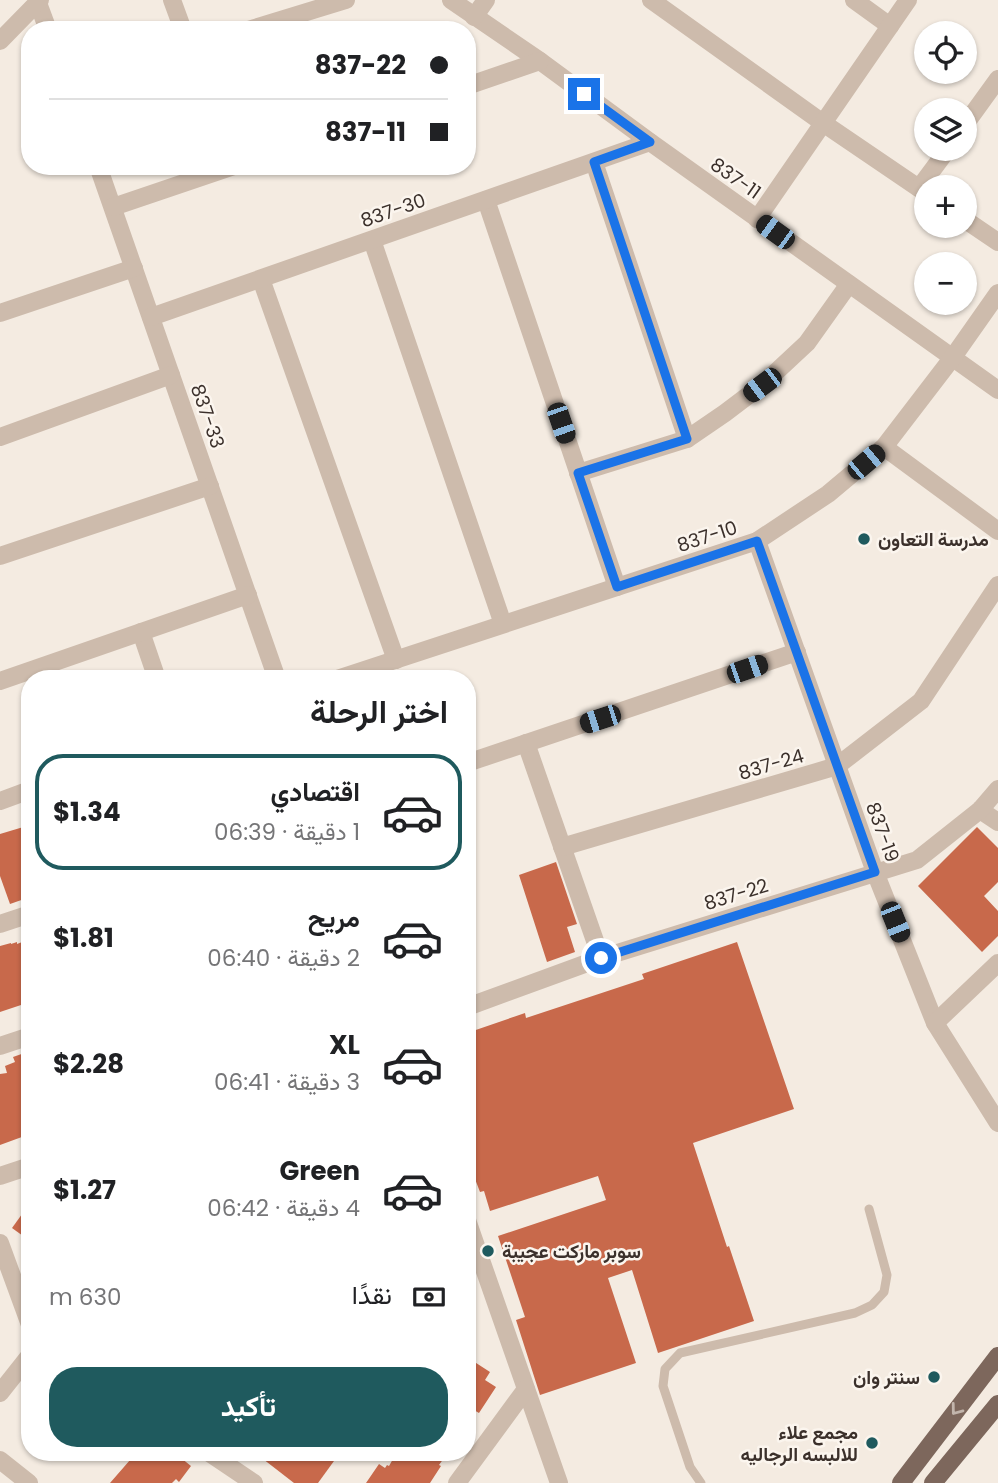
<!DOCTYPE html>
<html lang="ar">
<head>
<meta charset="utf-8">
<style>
  body { margin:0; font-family:Poppins,Vazirmatn,sans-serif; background:#f6f6f6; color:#202124; direction:rtl; height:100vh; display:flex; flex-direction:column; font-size:26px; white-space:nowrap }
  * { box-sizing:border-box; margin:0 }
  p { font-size:23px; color:#757577 }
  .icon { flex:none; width:38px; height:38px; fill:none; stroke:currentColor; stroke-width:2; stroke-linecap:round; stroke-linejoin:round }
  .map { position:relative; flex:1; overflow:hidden; direction:ltr }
  .sheet { position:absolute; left:21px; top:670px; width:455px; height:791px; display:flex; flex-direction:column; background:#fff; border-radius:28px; box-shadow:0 2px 5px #0004; direction:rtl }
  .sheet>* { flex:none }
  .top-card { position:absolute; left:21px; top:21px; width:455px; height:154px; border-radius:28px; box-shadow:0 2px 5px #0004; direction:rtl; display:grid; align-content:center; height:154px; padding:0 28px; background:#fff }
  .buttons { position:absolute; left:914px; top:21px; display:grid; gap:14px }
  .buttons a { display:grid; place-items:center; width:63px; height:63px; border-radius:50%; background:#fff; box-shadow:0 2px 5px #0004; font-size:35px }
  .end { position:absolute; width:32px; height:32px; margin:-16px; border:9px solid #1a73e8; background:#fff; box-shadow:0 0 0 4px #fff }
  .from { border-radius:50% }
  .car { position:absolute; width:21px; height:42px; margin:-21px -10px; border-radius:9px; box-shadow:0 0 5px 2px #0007; background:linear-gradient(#222 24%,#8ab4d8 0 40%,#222 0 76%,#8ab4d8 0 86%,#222 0) }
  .top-card b { display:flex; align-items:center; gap:24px; height:66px; font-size:26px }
  .top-card b+b { border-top:2px solid #e0e0e0 }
  .top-card i { width:18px; height:18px; background:#202124 }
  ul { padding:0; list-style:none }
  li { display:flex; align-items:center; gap:21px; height:116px; margin:0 14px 10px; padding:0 14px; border:4px solid transparent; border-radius:28px }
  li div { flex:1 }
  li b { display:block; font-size:26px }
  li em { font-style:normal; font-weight:700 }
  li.on { border-color:#1f5a5e }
  li>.icon { width:63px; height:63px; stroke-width:1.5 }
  h2 { padding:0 28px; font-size:32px; line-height:84px }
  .pay { display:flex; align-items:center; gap:18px; height:77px; padding:0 28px; font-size:26px }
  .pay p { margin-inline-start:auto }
  .primary-button { display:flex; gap:14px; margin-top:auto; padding:14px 28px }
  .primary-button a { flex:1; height:80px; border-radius:28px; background:#1f5a5e; color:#fff; font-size:28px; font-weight:700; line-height:80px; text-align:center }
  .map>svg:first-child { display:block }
  .building { fill:#c8694b }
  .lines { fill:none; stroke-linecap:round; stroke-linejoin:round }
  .service { stroke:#cdbbac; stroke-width:9 }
  .minor { stroke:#cdbbac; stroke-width:18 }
  .primary { stroke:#7d675c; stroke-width:18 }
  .oneway { stroke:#c2b5ac }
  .route { stroke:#1a73e8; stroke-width:9 }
  .poi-dot { fill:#1f5a5e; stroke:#fbf5ee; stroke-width:2.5 }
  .labels { text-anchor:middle; stroke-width:5; stroke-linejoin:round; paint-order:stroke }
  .street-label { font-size:19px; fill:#3b302b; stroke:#fbf5ee }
  .poi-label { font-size:19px; font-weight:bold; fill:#3b302b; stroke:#fbf5ee; text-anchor:start }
</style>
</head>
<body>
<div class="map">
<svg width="998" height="1483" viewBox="0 0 998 1483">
  <rect width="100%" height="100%" fill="#f4ebe1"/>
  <g class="building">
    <polygon points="30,825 30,897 10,904 0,876 0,834"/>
    <polygon points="977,827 998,848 998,882 984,896 998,911 998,936 982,952 918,886"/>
    <polygon points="556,862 577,924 567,927 575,952 547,962 519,875"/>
    <polygon points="30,939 30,1002 0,1012 0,946 11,943 11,944 17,942 17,944"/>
    <polygon points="737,942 794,1109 693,1143 727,1247 729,1246 754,1321 658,1353 632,1270 608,1278 636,1363 540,1395 516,1320 525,1317 498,1236 606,1200 598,1176 490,1211 484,1191 480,1192 467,1158 467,1033 525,1013 526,1018 644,979 642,974"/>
    <polygon points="30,1051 30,1134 0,1145 0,1074 7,1073 5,1066 15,1062 13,1057"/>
    <polygon points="30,1203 30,1241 12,1228"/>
    <polygon points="473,1361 490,1372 485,1380 496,1387 479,1413 467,1406 467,1370"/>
    <polygon points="137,1452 186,1452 181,1458 191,1466 179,1482 176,1479 172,1483 110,1483"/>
    <polygon points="254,1452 322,1452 334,1461 318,1483 294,1483"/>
    <polygon points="397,1452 435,1452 444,1458 439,1465 441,1466 430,1483 366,1483 379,1464 385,1468 387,1465 389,1466"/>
  </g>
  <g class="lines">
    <polyline class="service" points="701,1483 690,1467 663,1386 665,1369 680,1353 855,1313 872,1305 884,1292 887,1275 869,1209"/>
    <g class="minor">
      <polyline points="172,0 183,30"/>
      <polyline points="451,0 540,61 650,142 998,390"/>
      <polyline points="651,0 823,123 926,193"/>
      <polyline points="854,0 890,26"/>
      <polyline points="38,3 48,30"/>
      <polyline points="474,17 486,0"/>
      <polyline points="248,30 346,0"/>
      <polyline points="0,41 40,0"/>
      <polyline points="467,86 540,61"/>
      <polyline points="964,126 998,79"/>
      <polyline points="594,162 687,439"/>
      <polyline points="98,166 277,679"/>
      <polyline points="919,188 948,149"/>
      <polyline points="486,200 617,587"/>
      <polyline points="113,207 234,166"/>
      <polyline points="757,219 908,0"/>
      <polyline points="964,219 998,242"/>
      <polyline points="372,240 503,624"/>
      <polyline points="261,279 396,660"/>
      <polyline points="0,313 134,268"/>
      <polyline points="151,317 650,142"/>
      <polyline points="0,437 171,375"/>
      <polyline points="884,447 998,531"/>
      <polyline points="578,473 687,439 725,413 762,385 807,343 849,284"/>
      <polyline points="757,541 875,872 935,1023 998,1123"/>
      <polyline points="0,556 210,486"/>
      <polyline points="141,632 157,679"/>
      <polyline points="337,679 757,541 828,494 884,447 953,357 998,293"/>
      <polyline points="0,681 248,595"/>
      <polyline points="526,743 601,958"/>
      <polyline points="467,763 797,652"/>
      <polyline points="0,801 30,790"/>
      <polyline points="980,810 998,822"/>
      <polyline points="562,847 837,766 921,701 998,585"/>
      <polyline points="0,924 30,914"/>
      <polyline points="467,1007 601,958 917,860 980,810 998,789"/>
      <polyline points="935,1023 998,963"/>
      <polyline points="0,1046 30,1036"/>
      <polyline points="0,1176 30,1166"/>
      <polyline points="467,1220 559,1483"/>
      <polyline points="0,1243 30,1325"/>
      <polyline points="0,1393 30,1355"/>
      <polyline points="208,1452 254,1483"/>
      <polyline points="0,1460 29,1483"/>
      <polyline points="457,1483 526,1389"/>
    </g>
    <g class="primary">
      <polyline points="901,1483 998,1356"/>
      <polyline points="933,1483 998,1404"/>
    </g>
  </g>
  <defs><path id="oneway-chevron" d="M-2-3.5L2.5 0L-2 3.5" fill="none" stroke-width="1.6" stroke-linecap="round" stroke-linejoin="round" transform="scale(1.75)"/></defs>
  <use class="oneway" href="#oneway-chevron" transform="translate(956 1410) rotate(127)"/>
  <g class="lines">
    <polyline class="route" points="584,94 650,142 594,162 687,439 578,473 617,587 757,541 875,872 601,958"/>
  </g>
  <g class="poi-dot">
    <circle cx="864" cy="539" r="7"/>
    <circle cx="488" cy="1251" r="7"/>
    <circle cx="934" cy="1377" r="7"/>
    <circle cx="872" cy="1443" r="7"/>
  </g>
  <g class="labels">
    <g class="street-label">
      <text transform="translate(736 178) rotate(35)" y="7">837-11</text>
      <text transform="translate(393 210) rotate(-19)" y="7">837-30</text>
      <text transform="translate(208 416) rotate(71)" y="7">837-33</text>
      <text transform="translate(707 536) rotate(-18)" y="7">837-10</text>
      <text transform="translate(771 764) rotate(-16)" y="7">837-24</text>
      <text transform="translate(883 832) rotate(70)" y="7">837-19</text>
      <text transform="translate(736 894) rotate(-17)" y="7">837-22</text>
    </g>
    <g class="poi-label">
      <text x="878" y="546">مدرسة التعاون</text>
      <text x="502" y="1258">سوبر ماركت عجيبة</text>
      <text x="920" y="1384" text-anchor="end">سنتر وان</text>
      <text x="858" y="1439" text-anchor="end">مجمع علاء<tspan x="858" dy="22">للالبسه الرجاليه</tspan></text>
    </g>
  </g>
</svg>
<div class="buttons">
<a><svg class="icon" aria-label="locate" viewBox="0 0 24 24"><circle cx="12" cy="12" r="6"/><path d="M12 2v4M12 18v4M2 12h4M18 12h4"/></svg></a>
<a><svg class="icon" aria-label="layers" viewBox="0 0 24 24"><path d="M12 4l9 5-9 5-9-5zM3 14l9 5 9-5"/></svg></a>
<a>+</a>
<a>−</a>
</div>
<i class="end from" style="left:601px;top:958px"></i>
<i class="end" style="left:584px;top:94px"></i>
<i class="car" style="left:775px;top:232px;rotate:306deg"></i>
<i class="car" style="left:762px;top:385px;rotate:233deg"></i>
<i class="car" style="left:561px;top:423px;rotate:161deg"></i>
<i class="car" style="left:866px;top:462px;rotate:50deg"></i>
<i class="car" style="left:747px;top:669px;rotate:71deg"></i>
<i class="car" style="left:600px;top:719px;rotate:252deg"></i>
<i class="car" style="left:895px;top:922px;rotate:158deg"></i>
<div class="top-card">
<b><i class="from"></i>837-22</b>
<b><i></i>837-11</b>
</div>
<section class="sheet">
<h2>اختر الرحلة</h2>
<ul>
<li class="on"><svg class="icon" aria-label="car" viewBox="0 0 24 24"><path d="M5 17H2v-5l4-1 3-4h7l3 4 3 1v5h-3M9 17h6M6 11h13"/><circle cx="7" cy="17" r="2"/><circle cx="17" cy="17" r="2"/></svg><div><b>اقتصادي</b><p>1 دقيقة · 06:39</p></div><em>$1.34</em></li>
<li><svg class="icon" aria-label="car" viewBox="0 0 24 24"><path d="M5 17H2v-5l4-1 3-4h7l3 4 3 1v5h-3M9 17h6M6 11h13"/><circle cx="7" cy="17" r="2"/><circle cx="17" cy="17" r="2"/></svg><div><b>مريح</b><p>2 دقيقة · 06:40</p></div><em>$1.81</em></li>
<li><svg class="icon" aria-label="car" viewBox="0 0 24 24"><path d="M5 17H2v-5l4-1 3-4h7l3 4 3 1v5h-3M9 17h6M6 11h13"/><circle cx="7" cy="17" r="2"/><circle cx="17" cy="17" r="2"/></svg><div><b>XL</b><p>3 دقيقة · 06:41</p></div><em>$2.28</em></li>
<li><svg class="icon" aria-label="car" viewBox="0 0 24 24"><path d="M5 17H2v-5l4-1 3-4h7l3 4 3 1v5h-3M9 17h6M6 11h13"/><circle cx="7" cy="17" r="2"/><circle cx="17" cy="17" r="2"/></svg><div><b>Green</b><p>4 دقيقة · 06:42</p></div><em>$1.27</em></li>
</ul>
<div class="pay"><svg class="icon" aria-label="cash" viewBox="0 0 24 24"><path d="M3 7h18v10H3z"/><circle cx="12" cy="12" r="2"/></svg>نقدًا<p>630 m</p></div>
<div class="primary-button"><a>تأكيد</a></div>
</section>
</div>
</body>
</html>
